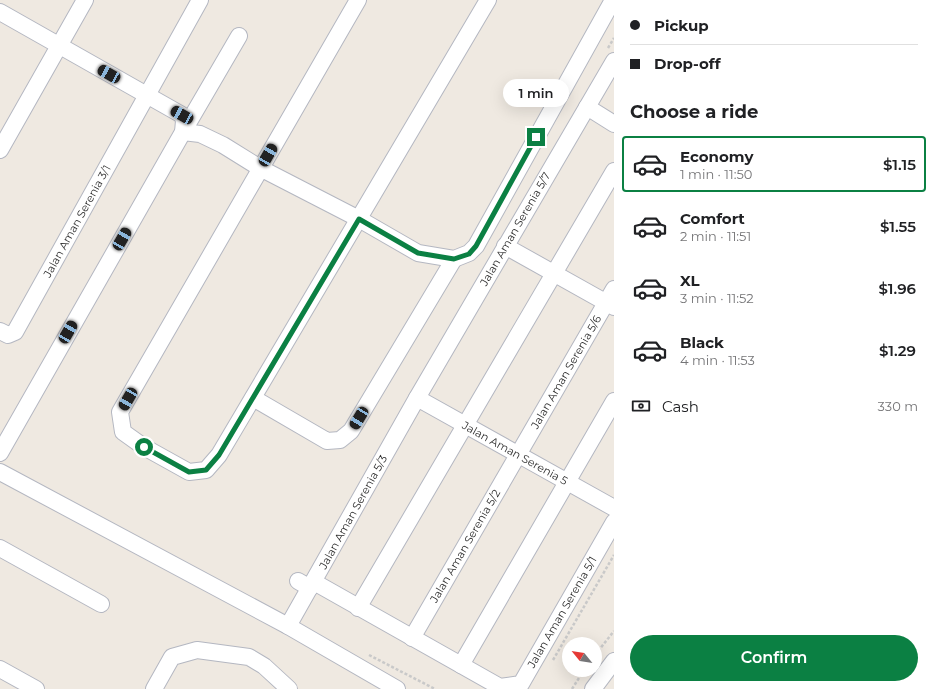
<!DOCTYPE html>
<html lang="en">
<head>
<meta charset="utf-8">
<style>
  body { margin:0; font-family:Montserrat,sans-serif; background:#f6f6f6; color:#202124; height:100vh; display:flex; flex-direction:column; font-size:15px; white-space:nowrap }
  * { box-sizing:border-box; margin:0 }
  p { font-size:13px; color:#757577 }
  .icon { flex:none; width:22px; height:22px; fill:none; stroke:currentColor; stroke-width:2; stroke-linecap:round; stroke-linejoin:round }
  .map { position:relative; flex:1; overflow:hidden }
  .sheet { display:flex; flex-direction:column; background:#fff; width:320px }
  .sheet>* { flex:none }
  .banner { display:grid; align-content:center; height:88px; padding:0 16px; background:#fff }
  .needle { width:26px; rotate:300deg }
  .buttons { position:absolute; left:562px; top:637px; display:grid; gap:8px }
  .buttons a { display:grid; place-items:center; width:40px; height:40px; border-radius:50%; background:#fff; box-shadow:0 4px 16px #0002; font-size:20px }
  .end { position:absolute; width:18px; height:18px; margin:-9px; border:5px solid #0b8043; background:#fff; box-shadow:0 0 0 2px #fff }
  .from { border-radius:50% }
  .bubble { position:absolute; height:28px; border-radius:14px; background:#fff; box-shadow:0 4px 16px #0002; font-size:13px; font-weight:600; line-height:28px; text-align:center }
  .car { position:absolute; width:12px; height:24px; margin:-12px -6px; border-radius:5px; box-shadow:0 0 3px 1px #0007; background:linear-gradient(#222 24%,#8ab4d8 0 40%,#222 0 76%,#8ab4d8 0 86%,#222 0) }
  .banner b { display:flex; align-items:center; gap:14px; height:38px; font-size:15px }
  .banner b+b { border-top:1px solid #e0e0e0 }
  .banner i { width:10px; height:10px; background:#202124 }
  ul { padding:0; list-style:none }
  li { display:flex; align-items:center; gap:12px; height:56px; margin:0 8px 6px; padding:0 8px; border:2px solid transparent; border-radius:4px }
  li div { flex:1 }
  li b { display:block; font-size:15px }
  li em { font-style:normal; font-weight:600 }
  li.current { border-color:#0b8043 }
  li>.icon { width:36px; height:36px; stroke-width:1.5 }
  h2 { padding:0 16px; font-size:18px; line-height:48px }
  .pay { display:flex; align-items:center; gap:10px; height:44px; padding:0 16px; font-size:15px }
  .pay p { margin-inline-start:auto }
  .button { display:flex; gap:8px; margin-top:auto; padding:8px 16px }
  .button a { flex:1; height:46px; border-radius:24px; background:#0b8043; color:#fff; font-size:16px; font-weight:600; line-height:46px; text-align:center }
  main { display:flex; flex:1; min-height:0 }
  .map>svg:first-child { display:block }
  .lines { fill:none; stroke-linecap:round; stroke-linejoin:round }
  .minor-casing { stroke:#b4b7c1; stroke-width:18 }
  .path { stroke:#c9c9c9; stroke-width:2.5; stroke-dasharray:3 2; stroke-linecap:butt }
  .minor { stroke:#fff; stroke-width:16 }
  .route { stroke:#0b8043; stroke-width:5 }
  .labels { text-anchor:middle; stroke-width:3; stroke-linejoin:round; paint-order:stroke }
  .street-label { font-size:11px; fill:#2e2e2e; stroke:#fff }
</style>
</head>
<body>
<main>
<div class="map">
<svg width="614" height="689" viewBox="0 0 614 689">
  <rect width="100%" height="100%" fill="#efe9e1"/>
  <g class="lines">
    <g class="minor-casing">
      <g id="minor">
        <polyline points="358,0 120,412 123,432 144,447 189,472 206,470 219,455 488,0"/>
        <polyline points="0,12 182,115 184,121 183,132 0,453"/>
        <polyline points="239,36 183,132 200,134 223,145 260,168 359,219 418,253 454,259 469,253 476,246 613,0"/>
        <polyline points="587,107 614,124"/>
        <polyline points="0,150 85,0"/>
        <polyline points="505,246 614,307"/>
        <polyline points="0,331 8,335 15,332 200,0"/>
        <polyline points="253,398 327,441 340,440 351,431 454,259"/>
        <polyline points="417,398 614,508"/>
        <polyline points="0,472 288,626 397,689"/>
        <polyline points="0,548 101,604"/>
        <polyline points="298,581 310,588"/>
        <polyline points="314,582 500,687 521,684 614,522"/>
        <polyline points="358,608 614,171"/>
        <polyline points="288,626 417,398 614,61"/>
        <polyline points="412,638 614,289"/>
        <polyline points="461,665 614,401"/>
        <polyline points="0,669 36,689"/>
        <polyline points="154,689 172,657 197,650 249,657 264,666 289,689"/>
        <polyline points="593,689 614,661"/>
      </g>
    </g>
    <g class="path">
      <polyline points="608,48 614,38"/>
      <polyline points="369,655 435,689"/>
      <polyline points="595,655 614,631"/>
      <polyline points="553,660 614,555"/>
      <polyline points="572,689 584,670"/>
    </g>
    <use href="#minor" class="minor"/>
  </g>
  <g class="lines">
    <polyline class="route" points="144,447 189,472 206,470 219,455 359,219 418,253 454,259 469,254 476,246 536,137"/>
  </g>
  <g class="labels">
    <g class="street-label">
      <text transform="translate(77 221) rotate(-61)" y="4">Jalan Aman Serenia 3/1</text>
      <text transform="translate(515 229) rotate(-60)" y="4">Jalan Aman Serenia 5/7</text>
      <text transform="translate(566 372) rotate(-60)" y="4">Jalan Aman Serenia 5/6</text>
      <text transform="translate(515 453) rotate(29)" y="4">Jalan Aman Serenia 5</text>
      <text transform="translate(353 512) rotate(-61)" y="4">Jalan Aman Serenia 5/3</text>
      <text transform="translate(465 546) rotate(-60)" y="4">Jalan Aman Serenia 5/2</text>
      <text transform="translate(562 612) rotate(-60)" y="4">Jalan Aman Serenia 5/1</text>
    </g>
  </g>
</svg>
<div class="buttons">
<a><svg class="needle" viewBox="-14 -14 28 28"><path d="M0-13l5 13h-10z" fill="#e53935"/><path d="M0 13l5-13h-10z" fill="#757577"/></svg></a>
</div>
<i class="end from" style="left:144px;top:447px"></i>
<i class="end" style="left:536px;top:137px"></i>
<div class="bubble" style="left:503px;top:79px;width:66px">1 min</div>
<i class="car" style="left:109px;top:74px;rotate:299deg"></i>
<i class="car" style="left:182px;top:115px;rotate:299deg"></i>
<i class="car" style="left:268px;top:155px;rotate:30deg"></i>
<i class="car" style="left:122px;top:239px;rotate:30deg"></i>
<i class="car" style="left:68px;top:332px;rotate:30deg"></i>
<i class="car" style="left:128px;top:399px;rotate:210deg"></i>
<i class="car" style="left:359px;top:418px;rotate:211deg"></i>
</div>
<section class="sheet">
<div class="banner">
<b><i class="from"></i>Pickup</b>
<b><i></i>Drop-off</b>
</div>
<h2>Choose a ride</h2>
<ul>
<li class="current"><svg class="icon" aria-label="car" viewBox="0 0 24 24"><path d="M5 17H2v-5l4-1 3-4h7l3 4 3 1v5h-3M9 17h6M6 11h13"/><circle cx="7" cy="17" r="2"/><circle cx="17" cy="17" r="2"/></svg><div><b>Economy</b><p>1 min · 11:50</p></div><em>$1.15</em></li>
<li><svg class="icon" aria-label="car" viewBox="0 0 24 24"><path d="M5 17H2v-5l4-1 3-4h7l3 4 3 1v5h-3M9 17h6M6 11h13"/><circle cx="7" cy="17" r="2"/><circle cx="17" cy="17" r="2"/></svg><div><b>Comfort</b><p>2 min · 11:51</p></div><em>$1.55</em></li>
<li><svg class="icon" aria-label="car" viewBox="0 0 24 24"><path d="M5 17H2v-5l4-1 3-4h7l3 4 3 1v5h-3M9 17h6M6 11h13"/><circle cx="7" cy="17" r="2"/><circle cx="17" cy="17" r="2"/></svg><div><b>XL</b><p>3 min · 11:52</p></div><em>$1.96</em></li>
<li><svg class="icon" aria-label="car" viewBox="0 0 24 24"><path d="M5 17H2v-5l4-1 3-4h7l3 4 3 1v5h-3M9 17h6M6 11h13"/><circle cx="7" cy="17" r="2"/><circle cx="17" cy="17" r="2"/></svg><div><b>Black</b><p>4 min · 11:53</p></div><em>$1.29</em></li>
</ul>
<div class="pay"><svg class="icon" aria-label="cash" viewBox="0 0 24 24"><path d="M3 7h18v10H3z"/><circle cx="12" cy="12" r="2"/></svg>Cash<p>330 m</p></div>
<div class="button"><a>Confirm</a></div>
</section>
</main>
</body>
</html>
